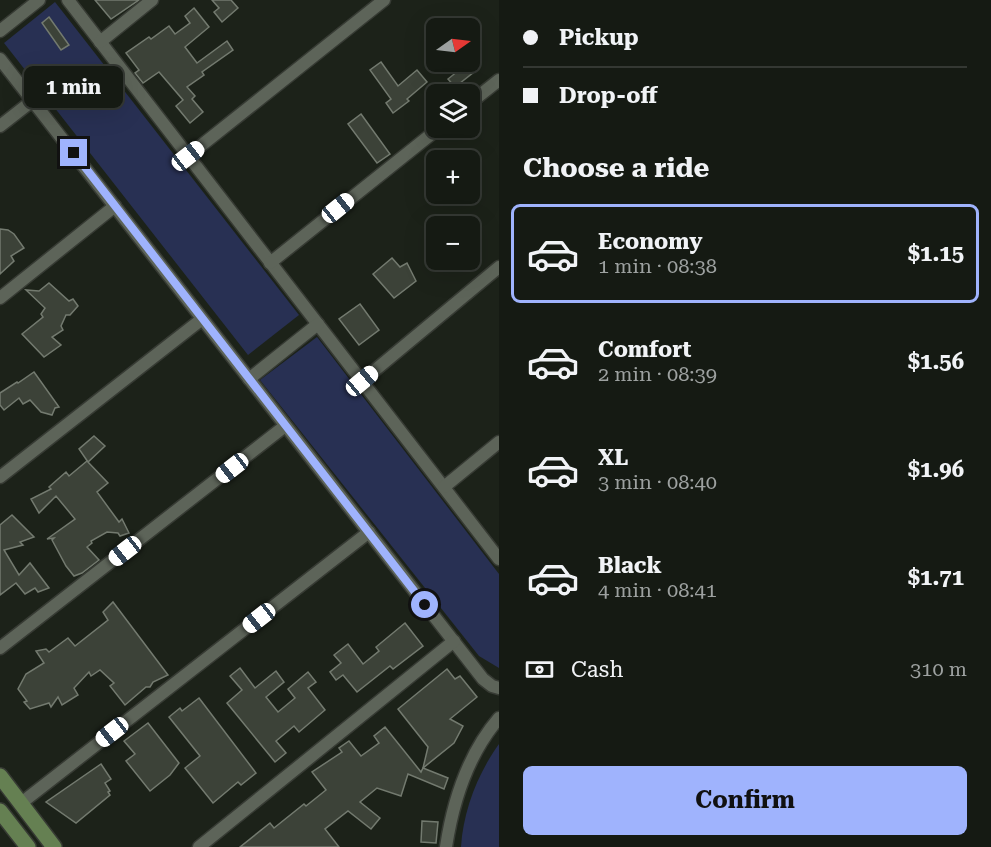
<!DOCTYPE html>
<html lang="en">
<head>
<meta charset="utf-8">
<style>
  body { margin:0; font-family:"Roboto Serif",serif; background:#1e231c; color:#f1f3f6; height:100vh; display:flex; flex-direction:column; font-size:22px; white-space:nowrap }
  * { box-sizing:border-box; margin:0 }
  p { font-size:20px; color:#9da1a0 }
  .icon { flex:none; width:33px; height:33px; fill:none; stroke:currentColor; stroke-width:2; stroke-linecap:round; stroke-linejoin:round }
  .map { position:relative; flex:1; overflow:hidden }
  .drawer { display:flex; flex-direction:column; background:#151a13; width:492px }
  .drawer>* { flex:none }
  .banner { display:grid; align-content:center; height:132px; padding:0 24px; background:#151a13 }
  .needle { width:39px; rotate:76deg }
  .buttons { position:absolute; left:426px; top:18px; display:grid; gap:12px }
  .buttons a { display:grid; place-items:center; width:54px; height:54px; border-radius:9px; background:#151a13; box-shadow:0 6px 24px #0002,0 0 0 2px #343833; font-size:30px }
  .end { position:absolute; width:27px; height:27px; margin:-14px; border:8px solid #9fb3fd; background:#111; box-shadow:0 0 0 3px #111 }
  .from { border-radius:50% }
  .bubble { position:absolute; height:42px; border-radius:9px; background:#151a13; box-shadow:0 6px 24px #0002,0 0 0 2px #343833; font-size:20px; font-weight:700; line-height:42px; text-align:center }
  .car { position:absolute; width:18px; height:36px; margin:-18px -9px; border-radius:8px; box-shadow:0 0 4px 2px #0007; background:linear-gradient(#fff 24%,#345 0 40%,#fff 0 76%,#345 0 86%,#fff 0) }
  .banner b { display:flex; align-items:center; gap:21px; height:57px; font-size:22px }
  .banner b+b { border-top:2px solid #343833 }
  .banner i { width:15px; height:15px; background:#f1f3f6 }
  ul { padding:0; list-style:none }
  li { display:flex; align-items:center; gap:18px; height:99px; margin:0 12px 9px; padding:0 12px; border:3px solid transparent; border-radius:9px }
  li div { flex:1 }
  li b { display:block; font-size:22px }
  li em { font-style:normal; font-weight:700 }
  li.active { border-color:#9fb3fd }
  li>.icon { width:54px; height:54px; stroke-width:1.5 }
  h2 { padding:0 24px; font-size:27px; line-height:72px }
  .pay { display:flex; align-items:center; gap:15px; height:66px; padding:0 24px; font-size:22px }
  .pay p { margin-inline-start:auto }
  .button { display:flex; gap:12px; margin-top:auto; padding:12px 24px }
  .button a { flex:1; height:69px; border-radius:9px; background:#9fb3fd; color:#111; font-size:24px; font-weight:700; line-height:69px; text-align:center }
  main { display:flex; flex:1; min-height:0 }
  .map>svg:first-child { display:block }
  .green { fill:#283053 }
  .building { fill:#3c4238; stroke:#737a6f; stroke-width:1.5 }
  .lines { fill:none; stroke-linecap:round; stroke-linejoin:round }
  .street-casing { stroke:#373b34; stroke-width:15 }
  .secondary-casing { stroke:#373b34; stroke-width:18 }
  .street { stroke:#5d6459; stroke-width:12 }
  .secondary { stroke:#658052; stroke-width:15 }
  .route { stroke:#9fb3fd; stroke-width:8 }
</style>
</head>
<body>
<main>
<div class="map">
<svg width="499" height="847" viewBox="0 0 499 847">
  <rect width="100%" height="100%" fill="#1c2219"/>
  <g class="green">
    <polygon points="55,2 299,315 248,355 4,43"/>
    <polygon points="317,337 499,574 499,668 479,656 260,380"/>
    <path d="M499,744V847H461C463,811 478,773 499,744Z"/>
  </g>
  <g class="building">
    <polygon points="95,0 139,0 111,19"/>
    <polygon points="212,0 231,0 238,8 222,22 214,12 219,8"/>
    <polygon points="194,8 209,27 185,47 197,63 227,41 233,50 202,72 204,75 187,87 195,96 192,99 203,112 190,123 176,106 183,100 159,72 143,83 135,73 139,70 126,53 149,37 151,39 169,26 175,34 190,23 185,16"/>
    <polygon points="49,17 69,45 61,50 42,23"/>
    <polygon points="381,62 398,86 417,70 427,82 407,99 409,101 393,113 386,103 391,99 370,70"/>
    <polygon points="468,63 474,72 455,87 448,79"/>
    <polygon points="361,114 390,154 377,163 348,124"/>
    <polygon points="0,229 8,230 14,234 24,248 11,256 14,261 0,274"/>
    <polygon points="392,258 400,267 407,263 416,281 394,298 373,274"/>
    <polygon points="49,283 69,301 73,299 78,306 70,315 66,315 61,326 63,330 52,337 61,345 44,357 22,334 43,317 41,314 45,308 26,290 39,291"/>
    <polygon points="360,304 379,330 359,345 339,319"/>
    <polygon points="34,372 59,407 55,408 52,415 41,412 30,400 23,404 19,398 4,410 0,405 0,393 17,382 18,383"/>
    <polygon points="94,436 105,446 88,462 79,449"/>
    <polygon points="87,461 108,483 97,492 119,522 122,519 129,533 120,536 118,533 107,532 91,541 92,543 87,547 99,560 82,573 74,576 66,566 52,540 54,538 47,539 75,519 56,496 39,513 31,499 51,489 49,487 66,472 69,476"/>
    <polygon points="12,515 34,537 20,542 23,545 4,550 19,575 30,563 49,588 38,592 35,588 25,594 16,583 0,595 0,525"/>
    <polygon points="113,602 168,675 153,682 150,687 146,687 125,705 110,686 114,683 100,670 91,676 89,672 74,688 78,695 62,705 58,697 51,707 49,703 30,709 24,702 27,701 18,689 26,674 44,663 36,651 46,649 49,652 68,638 75,646 108,620 103,612"/>
    <polygon points="405,623 423,646 393,669 390,666 357,692 343,675 336,680 330,672 341,663 334,655 348,644 363,664 379,651 376,647"/>
    <polygon points="240,668 255,688 276,671 284,682 266,697 278,712 295,698 288,689 308,672 316,682 308,688 325,710 299,732 294,726 276,741 286,753 275,762 227,703 242,690 230,676"/>
    <polygon points="447,669 455,679 460,676 477,697 450,719 463,726 454,743 423,768 428,747 398,709"/>
    <polygon points="199,698 256,773 241,785 238,782 213,803 185,768 200,756 169,717 180,708 182,711"/>
    <polygon points="148,723 179,763 170,775 150,791 126,761 135,754 124,741"/>
    <polygon points="385,727 421,772 423,768 448,778 444,789 408,774 401,796 377,788 360,802 380,818 371,829 348,811 325,829 339,847 240,847 270,823 274,828 304,804 306,806 326,790 312,772 342,752 339,748 349,741 361,756 379,743 374,736"/>
    <polygon points="101,764 111,779 105,783 110,791 108,792 110,795 76,823 46,802"/>
    <polygon points="422,821 438,822 436,843 421,842"/>
  </g>
  <g class="lines">
    <g class="street-casing">
      <g id="street">
        <polyline points="68,0 499,559"/>
        <polyline points="0,31 39,0"/>
        <polyline points="100,42 152,0"/>
        <polyline points="0,59 483,679 492,686 499,688"/>
        <polyline points="470,103 499,80"/>
        <polyline points="0,126 32,101"/>
        <polyline points="188,156 384,0"/>
        <polyline points="270,263 439,128"/>
        <polyline points="0,298 115,206"/>
        <polyline points="249,379 318,324"/>
        <polyline points="362,381 499,267"/>
        <polyline points="0,477 202,319"/>
        <polyline points="444,487 499,442"/>
        <polyline points="0,648 285,426"/>
        <polyline points="20,804 369,532"/>
        <polyline points="199,847 454,641"/>
        <path d="M446,847C453,801 468,754 499,718"/>
      </g>
    </g>
    <g class="secondary-casing">
      <g id="secondary">
        <polyline points="0,776 54,847"/>
        <polyline points="0,811 28,847"/>
      </g>
    </g>
    <use href="#street" class="street"/>
    <use href="#secondary" class="secondary"/>
  </g>
  <g class="lines">
    <polyline class="route" points="74,153 425,605"/>
  </g>
</svg>
<div class="buttons">
<a><svg class="needle" viewBox="-14 -14 28 28"><path d="M0-13l5 13h-10z" fill="#e53935"/><path d="M0 13l5-13h-10z" fill="#9da1a0"/></svg></a>
<a><svg class="icon" aria-label="layers" viewBox="0 0 24 24"><path d="M12 4l9 5-9 5-9-5zM3 14l9 5 9-5"/></svg></a>
<a>+</a>
<a>−</a>
</div>
<i class="end from" style="left:425px;top:605px"></i>
<i class="end" style="left:74px;top:153px"></i>
<div class="bubble" style="left:24px;top:66px;width:99px">1 min</div>
<i class="car" style="left:188px;top:156px;rotate:52deg"></i>
<i class="car" style="left:338px;top:208px;rotate:51deg"></i>
<i class="car" style="left:362px;top:381px;rotate:50deg"></i>
<i class="car" style="left:232px;top:468px;rotate:232deg"></i>
<i class="car" style="left:125px;top:551px;rotate:232deg"></i>
<i class="car" style="left:259px;top:618px;rotate:232deg"></i>
<i class="car" style="left:112px;top:732px;rotate:232deg"></i>
</div>
<section class="drawer">
<div class="banner">
<b><i class="from"></i>Pickup</b>
<b><i></i>Drop-off</b>
</div>
<h2>Choose a ride</h2>
<ul>
<li class="active"><svg class="icon" aria-label="car" viewBox="0 0 24 24"><path d="M5 17H2v-5l4-1 3-4h7l3 4 3 1v5h-3M9 17h6M6 11h13"/><circle cx="7" cy="17" r="2"/><circle cx="17" cy="17" r="2"/></svg><div><b>Economy</b><p>1 min · 08:38</p></div><em>$1.15</em></li>
<li><svg class="icon" aria-label="car" viewBox="0 0 24 24"><path d="M5 17H2v-5l4-1 3-4h7l3 4 3 1v5h-3M9 17h6M6 11h13"/><circle cx="7" cy="17" r="2"/><circle cx="17" cy="17" r="2"/></svg><div><b>Comfort</b><p>2 min · 08:39</p></div><em>$1.56</em></li>
<li><svg class="icon" aria-label="car" viewBox="0 0 24 24"><path d="M5 17H2v-5l4-1 3-4h7l3 4 3 1v5h-3M9 17h6M6 11h13"/><circle cx="7" cy="17" r="2"/><circle cx="17" cy="17" r="2"/></svg><div><b>XL</b><p>3 min · 08:40</p></div><em>$1.96</em></li>
<li><svg class="icon" aria-label="car" viewBox="0 0 24 24"><path d="M5 17H2v-5l4-1 3-4h7l3 4 3 1v5h-3M9 17h6M6 11h13"/><circle cx="7" cy="17" r="2"/><circle cx="17" cy="17" r="2"/></svg><div><b>Black</b><p>4 min · 08:41</p></div><em>$1.71</em></li>
</ul>
<div class="pay"><svg class="icon" aria-label="cash" viewBox="0 0 24 24"><path d="M3 7h18v10H3z"/><circle cx="12" cy="12" r="2"/></svg>Cash<p>310 m</p></div>
<div class="button"><a>Confirm</a></div>
</section>
</main>
</body>
</html>
